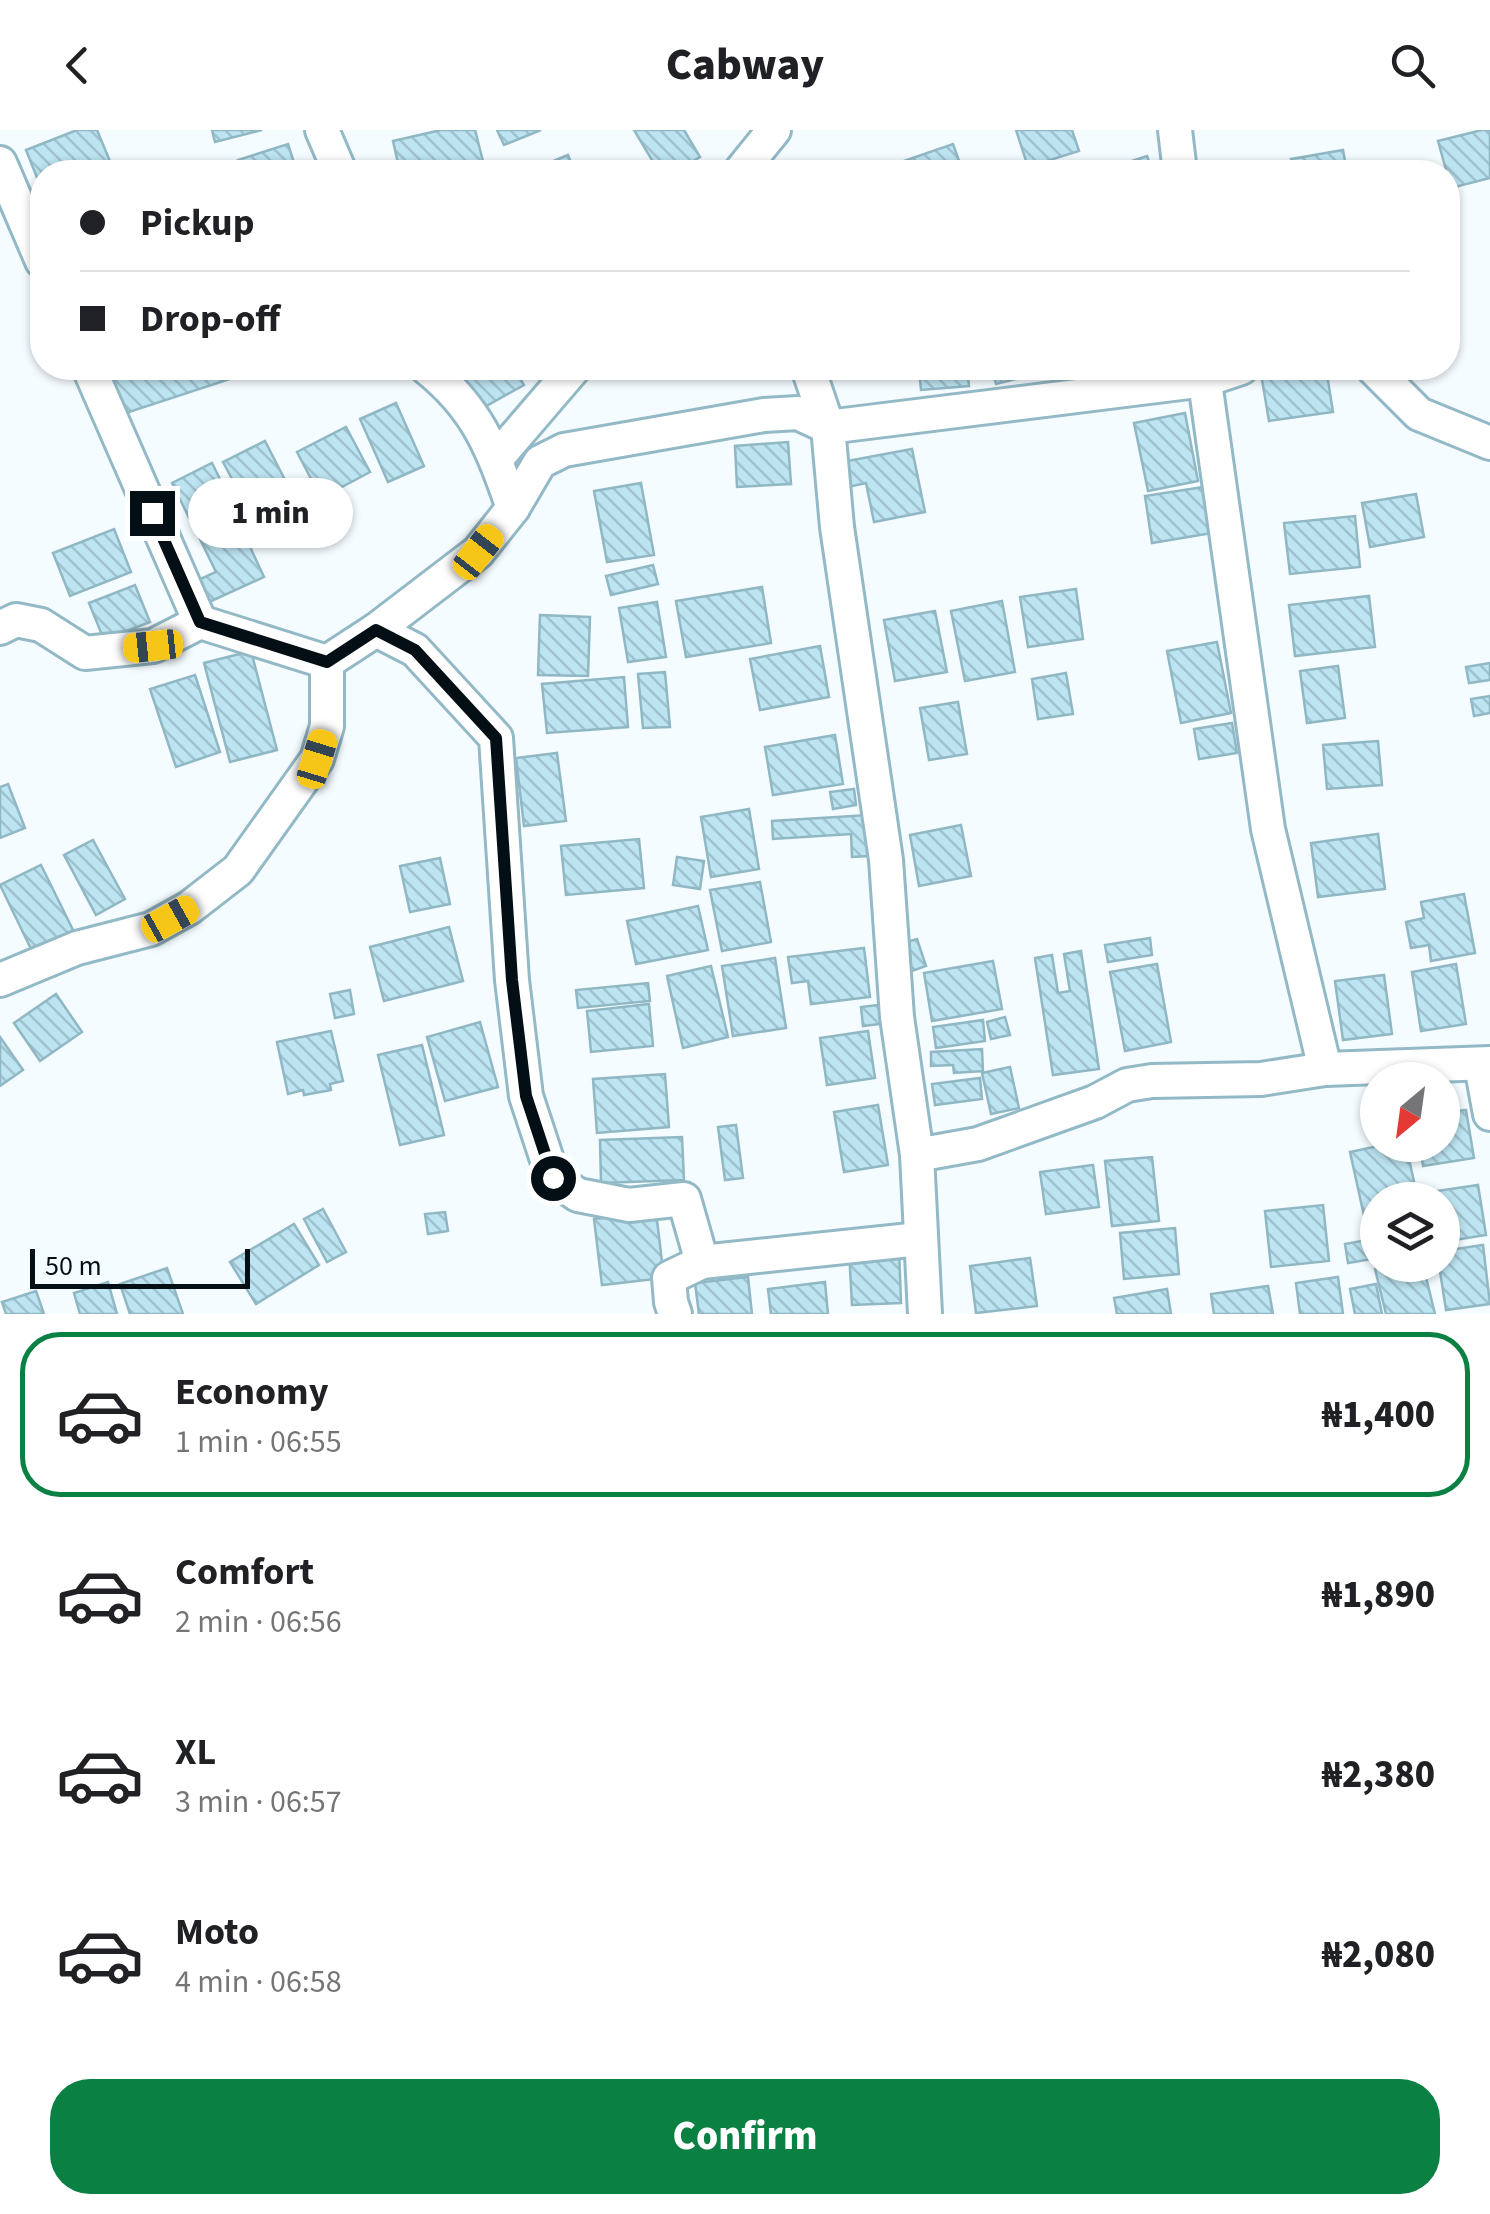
<!DOCTYPE html>
<html lang="en">
<head>
<meta charset="utf-8">
<style>
  body { margin:0; font-family:"Source Sans 3",sans-serif; background:#f2f2f2; color:#202124; height:100vh; display:flex; flex-direction:column; font-size:38px; white-space:nowrap }
  * { box-sizing:border-box; margin:0 }
  p { font-size:32px; color:#757577 }
  .icon { flex:none; width:55px; height:55px; fill:none; stroke:currentColor; stroke-width:2; stroke-linecap:round; stroke-linejoin:round }
  .map { position:relative; height:1184px; overflow:hidden }
  .side { display:flex; flex-direction:column; background:#fff; flex:1 }
  .side>* { flex:none }
  .guide { position:absolute; left:30px; top:30px; width:1430px; height:220px; border-radius:40px; box-shadow:0 2px 8px #0004; display:grid; align-content:center; height:220px; padding:0 50px; background:#fff }
  .needle { width:65px; rotate:209deg }
  .buttons { position:absolute; left:1360px; top:932px; display:grid; gap:20px }
  .buttons a { display:grid; place-items:center; width:100px; height:100px; border-radius:50%; background:#fff; box-shadow:0 2px 8px #0004; font-size:50px }
  .scale { position:absolute; left:30px; bottom:25px; width:220px; box-sizing:border-box; padding-left:10px; border:5px solid #030f14; border-top:0; font-size:28px; line-height:35px; white-space:nowrap; color:#030f14; -webkit-text-stroke:8px #f5fcff; paint-order:stroke }
  .end { position:absolute; width:45px; height:45px; margin:-22px; border:12px solid #030f14; background:#fff; box-shadow:0 0 0 5px #fff }
  .from { border-radius:50% }
  .bubble { position:absolute; height:70px; border-radius:35px; background:#fff; box-shadow:0 2px 8px #0004; font-size:32px; font-weight:800; line-height:70px; text-align:center }
  .car { position:absolute; width:30px; height:60px; margin:-30px -15px; border-radius:12px; box-shadow:0 0 8px 2px #0007; background:linear-gradient(#f5c518 24%,#345 0 40%,#f5c518 0 76%,#345 0 86%,#f5c518 0) }
  .guide b { display:flex; align-items:center; gap:35px; height:95px; font-size:38px }
  .guide b+b { border-top:2px solid #e0e0e0 }
  .guide i { width:25px; height:25px; background:#202124 }
  ul { padding:18px 0 0; list-style:none }
  li { display:flex; align-items:center; gap:30px; height:165px; margin:0 20px 15px; padding:0 30px; border:5px solid transparent; border-radius:40px }
  li div { flex:1 }
  li b { display:block; font-size:38px }
  li em { font-style:normal; font-weight:800 }
  li.selected { border-color:#0b8043 }
  li>.icon { width:90px; height:90px; stroke-width:1.5 }
  .button { display:flex; gap:20px; margin-top:auto; padding:20px 50px }
  .button a { flex:1; height:115px; border-radius:40px; background:#0b8043; color:#fff; font-size:40px; font-weight:800; line-height:115px; text-align:center }
  header { display:flex; justify-content:space-between; align-items:center; height:130px; padding:0 50px; background:#fff; font-size:45px; font-weight:800 }
  .map>svg:first-child { display:block }
  .building { fill:url(#building-back-hatch); stroke:#90b7c4; stroke-width:2.5 }
  .lines { fill:none; stroke-linecap:round; stroke-linejoin:round }
  .street-casing { stroke:#93b9c6; stroke-width:38 }
  .street { stroke:#fff; stroke-width:32 }
  .route { stroke:#030f14; stroke-width:12 }
</style>
</head>
<body>
<header><svg class="icon" aria-label="back" viewBox="0 0 24 24"><path d="M15 5l-7 7 7 7"/></svg>Cabway<svg class="icon" aria-label="search" viewBox="0 0 24 24"><circle cx="10" cy="10" r="6"/><path d="M15 15l6 6"/></svg></header>
<div class="map">
<svg width="1490" height="1184" viewBox="0 0 1490 1184">
  <defs>
    <pattern id="building-back-hatch" width="6" height="6" patternUnits="userSpaceOnUse" patternTransform="scale(2.5)"><rect width="6" height="6" fill="#bce4f1"/><path d="M-1 5l2 2M0 0l6 6M5-1l2 2" fill="none" stroke="#a0c2ce"/></pattern>
  </defs>
  <rect width="100%" height="100%" fill="#f5fcff"/>
  <g class="building">
    <polygon points="77,0 97,0 114,41 42,42 42,60 26,20"/>
    <polygon points="212,0 262,0 215,12"/>
    <polygon points="441,0 475,0 485,39 470,42 400,42 393,11"/>
    <polygon points="497,0 541,0 504,15"/>
    <polygon points="634,0 684,0 700,27 674,42 659,42"/>
    <polygon points="1016,0 1072,0 1079,21 1028,37"/>
    <polygon points="1482,0 1490,0 1490,48 1451,58 1438,11"/>
    <polygon points="288,14 297,42 242,42 238,30"/>
    <polygon points="953,14 963,42 901,42 898,33"/>
    <polygon points="1343,20 1347,42 1293,42 1291,29"/>
    <polygon points="568,25 575,42 527,42"/>
    <polygon points="1147,26 1153,42 1098,42"/>
    <polygon points="107,238 230,238 233,248 123,284"/>
    <polygon points="455,238 514,238 524,255 479,280"/>
    <polygon points="919,238 967,238 969,256 921,260"/>
    <polygon points="992,238 1047,238 1048,241 996,254"/>
    <polygon points="1260,238 1326,238 1333,282 1269,291"/>
    <polygon points="396,273 424,336 388,352 360,289"/>
    <polygon points="1185,283 1198,351 1148,361 1134,293"/>
    <polygon points="346,297 370,342 321,368 297,322"/>
    <polygon points="265,311 286,352 245,373 223,332"/>
    <polygon points="788,312 791,354 737,357 735,316"/>
    <polygon points="912,319 925,382 874,392 866,353 848,357 842,332"/>
    <polygon points="212,333 237,383 196,402 172,353"/>
    <polygon points="641,353 654,425 607,432 594,361"/>
    <polygon points="1210,356 1218,402 1152,413 1145,366"/>
    <polygon points="1416,364 1424,407 1370,417 1362,373"/>
    <polygon points="1355,386 1360,437 1290,444 1284,393"/>
    <polygon points="238,391 264,447 209,472 198,450 216,442 200,409"/>
    <polygon points="114,399 131,442 70,466 53,423"/>
    <polygon points="653,435 658,454 611,465 606,446"/>
    <polygon points="135,455 150,492 104,510 89,473"/>
    <polygon points="762,457 771,513 686,527 676,471"/>
    <polygon points="1076,459 1083,509 1028,517 1020,467"/>
    <polygon points="1369,466 1375,517 1295,526 1289,475"/>
    <polygon points="1002,471 1015,542 965,551 951,481"/>
    <polygon points="657,472 666,527 628,532 619,478"/>
    <polygon points="935,481 947,542 895,551 884,490"/>
    <polygon points="540,485 590,487 588,546 538,545"/>
    <polygon points="1217,512 1231,583 1181,593 1167,521"/>
    <polygon points="820,516 829,567 760,580 750,529"/>
    <polygon points="251,521 277,620 230,632 204,533"/>
    <polygon points="1490,533 1490,550 1469,553 1466,537"/>
    <polygon points="1338,536 1345,588 1307,593 1300,541"/>
    <polygon points="665,542 670,597 643,598 638,544"/>
    <polygon points="1066,543 1073,584 1038,589 1032,549"/>
    <polygon points="195,545 220,622 176,637 150,559"/>
    <polygon points="624,547 628,597 547,603 542,554"/>
    <polygon points="1490,566 1490,583 1474,586 1471,569"/>
    <polygon points="958,572 967,624 929,630 920,578"/>
    <polygon points="1232,593 1237,623 1199,629 1194,599"/>
    <polygon points="835,605 843,654 773,665 765,617"/>
    <polygon points="1378,611 1382,655 1327,659 1323,615"/>
    <polygon points="557,623 566,691 524,696 516,628"/>
    <polygon points="8,654 25,698 0,708 0,657"/>
    <polygon points="854,659 856,675 833,679 830,662"/>
    <polygon points="749,679 759,739 711,747 701,687"/>
    <polygon points="868,685 870,726 852,727 851,704 773,709 772,691"/>
    <polygon points="961,695 971,746 919,756 910,705"/>
    <polygon points="1378,704 1385,759 1318,767 1311,713"/>
    <polygon points="639,709 644,758 566,765 561,716"/>
    <polygon points="93,710 125,769 96,785 64,725"/>
    <polygon points="677,727 704,731 700,759 673,755"/>
    <polygon points="440,728 450,774 410,782 400,736"/>
    <polygon points="41,735 74,802 33,823 0,755"/>
    <polygon points="760,752 771,812 722,821 710,760"/>
    <polygon points="1464,764 1475,823 1431,831 1429,815 1411,818 1406,792 1424,788 1421,772"/>
    <polygon points="698,776 708,820 636,834 627,791"/>
    <polygon points="449,797 463,851 384,871 370,817"/>
    <polygon points="1150,808 1152,825 1108,832 1105,815"/>
    <polygon points="917,809 926,836 912,841 903,813"/>
    <polygon points="864,818 870,867 811,874 808,851 792,853 788,827"/>
    <polygon points="1081,821 1099,939 1053,945 1035,828 1052,825 1058,863 1070,861 1064,824"/>
    <polygon points="775,828 786,898 733,906 722,836"/>
    <polygon points="993,831 1002,879 932,891 924,843"/>
    <polygon points="1157,834 1171,912 1125,921 1110,842"/>
    <polygon points="1456,834 1466,894 1421,901 1412,842"/>
    <polygon points="711,836 728,907 683,918 667,846"/>
    <polygon points="1384,845 1392,904 1343,910 1335,851"/>
    <polygon points="648,853 650,871 578,878 576,860"/>
    <polygon points="350,860 354,884 335,888 330,864"/>
    <polygon points="56,864 82,902 40,931 14,893"/>
    <polygon points="649,874 653,916 591,922 587,881"/>
    <polygon points="886,874 888,893 863,896 861,877"/>
    <polygon points="1005,887 1010,905 991,909 987,892"/>
    <polygon points="983,890 985,911 936,918 933,897"/>
    <polygon points="480,892 498,957 445,971 427,907"/>
    <polygon points="331,901 343,951 330,954 331,960 304,965 303,960 288,964 277,912"/>
    <polygon points="868,901 875,948 827,955 820,908"/>
    <polygon points="0,907 23,940 0,956"/>
    <polygon points="422,915 444,1005 400,1015 378,925"/>
    <polygon points="982,919 983,941 954,943 953,935 931,936 931,922"/>
    <polygon points="1010,937 1019,978 991,984 982,943"/>
    <polygon points="665,944 669,997 597,1003 593,949"/>
    <polygon points="980,948 982,969 935,975 932,954"/>
    <polygon points="878,975 888,1035 844,1042 834,982"/>
    <polygon points="1466,980 1474,1028 1423,1036 1420,1015 1442,1015 1442,983"/>
    <polygon points="736,995 743,1048 725,1050 718,997"/>
    <polygon points="682,1007 684,1050 601,1053 600,1010"/>
    <polygon points="1383,1015 1406,1015 1418,1070 1378,1070 1378,1103 1368,1104 1350,1022"/>
    <polygon points="1152,1027 1159,1091 1112,1096 1105,1031"/>
    <polygon points="1093,1035 1099,1077 1046,1084 1040,1042"/>
    <polygon points="1478,1055 1486,1105 1442,1112 1442,1070 1431,1070 1430,1062"/>
    <polygon points="1323,1075 1329,1131 1271,1137 1265,1081"/>
    <polygon points="323,1079 346,1122 327,1132 304,1089"/>
    <polygon points="445,1082 448,1101 428,1104 425,1084"/>
    <polygon points="656,1082 664,1148 602,1155 594,1089"/>
    <polygon points="294,1094 319,1135 256,1174 230,1132"/>
    <polygon points="1175,1098 1179,1144 1124,1149 1120,1103"/>
    <polygon points="1378,1108 1378,1128 1348,1133 1345,1114"/>
    <polygon points="1483,1115 1490,1174 1446,1180 1439,1135 1442,1135 1442,1121"/>
    <polygon points="899,1119 901,1173 852,1175 849,1121"/>
    <polygon points="1030,1128 1037,1176 976,1183 970,1136"/>
    <polygon points="1390,1135 1423,1135 1435,1184 1386,1184 1375,1139"/>
    <polygon points="167,1138 183,1184 130,1184 120,1154"/>
    <polygon points="748,1147 752,1184 699,1184 695,1153"/>
    <polygon points="1338,1147 1343,1184 1300,1184 1296,1153"/>
    <polygon points="108,1152 117,1184 80,1184 74,1163"/>
    <polygon points="825,1152 828,1184 771,1184 768,1159"/>
    <polygon points="1376,1154 1382,1184 1355,1184 1350,1159"/>
    <polygon points="1268,1156 1273,1184 1214,1184 1211,1164"/>
    <polygon points="1167,1159 1171,1184 1117,1184 1114,1168"/>
    <polygon points="36,1161 44,1184 6,1184 2,1172"/>
  </g>
  <g class="lines">
    <g class="street-casing">
      <g id="street">
        <polyline points="322,0 340,42"/>
        <polyline points="1175,0 1180,42"/>
        <polyline points="0,33 42,131"/>
        <polyline points="740,42 774,0"/>
        <polyline points="89,238 200,492"/>
        <path d="M427,238C478,279 492,318 513,378"/>
        <polyline points="808,238 828,297 837,397 886,730 897,887 917,1025 925,1184"/>
        <polyline points="1203,238 1268,699 1325,939"/>
        <polyline points="1373,238 1419,284 1490,313"/>
        <polyline points="496,329 574,238"/>
        <polyline points="0,498 16,490 41,495 85,523 153,516 200,492 327,532 376,500 478,422 513,378 540,332 564,320 764,285 798,283 828,297 1205,250 1241,238"/>
        <polyline points="376,500 415,520 496,608 512,850 526,966 553,1048 578,1065 629,1075 684,1069 702,1132"/>
        <polyline points="0,850 77,818 151,799 189,778 238,740 317,629 327,596 327,532"/>
        <polyline points="1481,935 1490,984"/>
        <polyline points="917,1025 978,1014 1095,972 1127,955 1152,951 1261,949 1325,939 1490,933"/>
        <polyline points="675,1184 671,1172 669,1148 702,1132 920,1109"/>
      </g>
    </g>
    <use href="#street" class="street"/>
  </g>
  <g class="lines">
    <polyline class="route" points="152,383 200,492 327,532 376,500 415,520 496,608 512,850 526,966 553,1048"/>
  </g>
</svg>
<div class="buttons">
<a><svg class="needle" viewBox="-14 -14 28 28"><path d="M0-13l5 13h-10z" fill="#e53935"/><path d="M0 13l5-13h-10z" fill="#757577"/></svg></a>
<a><svg class="icon" aria-label="layers" viewBox="0 0 24 24"><path d="M12 4l9 5-9 5-9-5zM3 14l9 5 9-5"/></svg></a>
</div>
<div class="scale">50 m</div>
<i class="end from" style="left:553px;top:1048px"></i>
<i class="end" style="left:152px;top:383px"></i>
<div class="bubble" style="left:188px;top:348px;width:165px">1 min</div>
<i class="car" style="left:478px;top:422px;rotate:38deg"></i>
<i class="car" style="left:153px;top:516px;rotate:264deg"></i>
<i class="car" style="left:317px;top:629px;rotate:17deg"></i>
<i class="car" style="left:170px;top:789px;rotate:61deg"></i>
<div class="guide">
<b><i class="from"></i>Pickup</b>
<b><i></i>Drop-off</b>
</div>
</div>
<section class="side">
<ul>
<li class="selected"><svg class="icon" aria-label="car" viewBox="0 0 24 24"><path d="M5 17H2v-5l4-1 3-4h7l3 4 3 1v5h-3M9 17h6M6 11h13"/><circle cx="7" cy="17" r="2"/><circle cx="17" cy="17" r="2"/></svg><div><b>Economy</b><p>1 min · 06:55</p></div><em>₦1,400</em></li>
<li><svg class="icon" aria-label="car" viewBox="0 0 24 24"><path d="M5 17H2v-5l4-1 3-4h7l3 4 3 1v5h-3M9 17h6M6 11h13"/><circle cx="7" cy="17" r="2"/><circle cx="17" cy="17" r="2"/></svg><div><b>Comfort</b><p>2 min · 06:56</p></div><em>₦1,890</em></li>
<li><svg class="icon" aria-label="car" viewBox="0 0 24 24"><path d="M5 17H2v-5l4-1 3-4h7l3 4 3 1v5h-3M9 17h6M6 11h13"/><circle cx="7" cy="17" r="2"/><circle cx="17" cy="17" r="2"/></svg><div><b>XL</b><p>3 min · 06:57</p></div><em>₦2,380</em></li>
<li><svg class="icon" aria-label="car" viewBox="0 0 24 24"><path d="M5 17H2v-5l4-1 3-4h7l3 4 3 1v5h-3M9 17h6M6 11h13"/><circle cx="7" cy="17" r="2"/><circle cx="17" cy="17" r="2"/></svg><div><b>Moto</b><p>4 min · 06:58</p></div><em>₦2,080</em></li>
</ul>
<div class="button"><a>Confirm</a></div>
</section>
</body>
</html>
